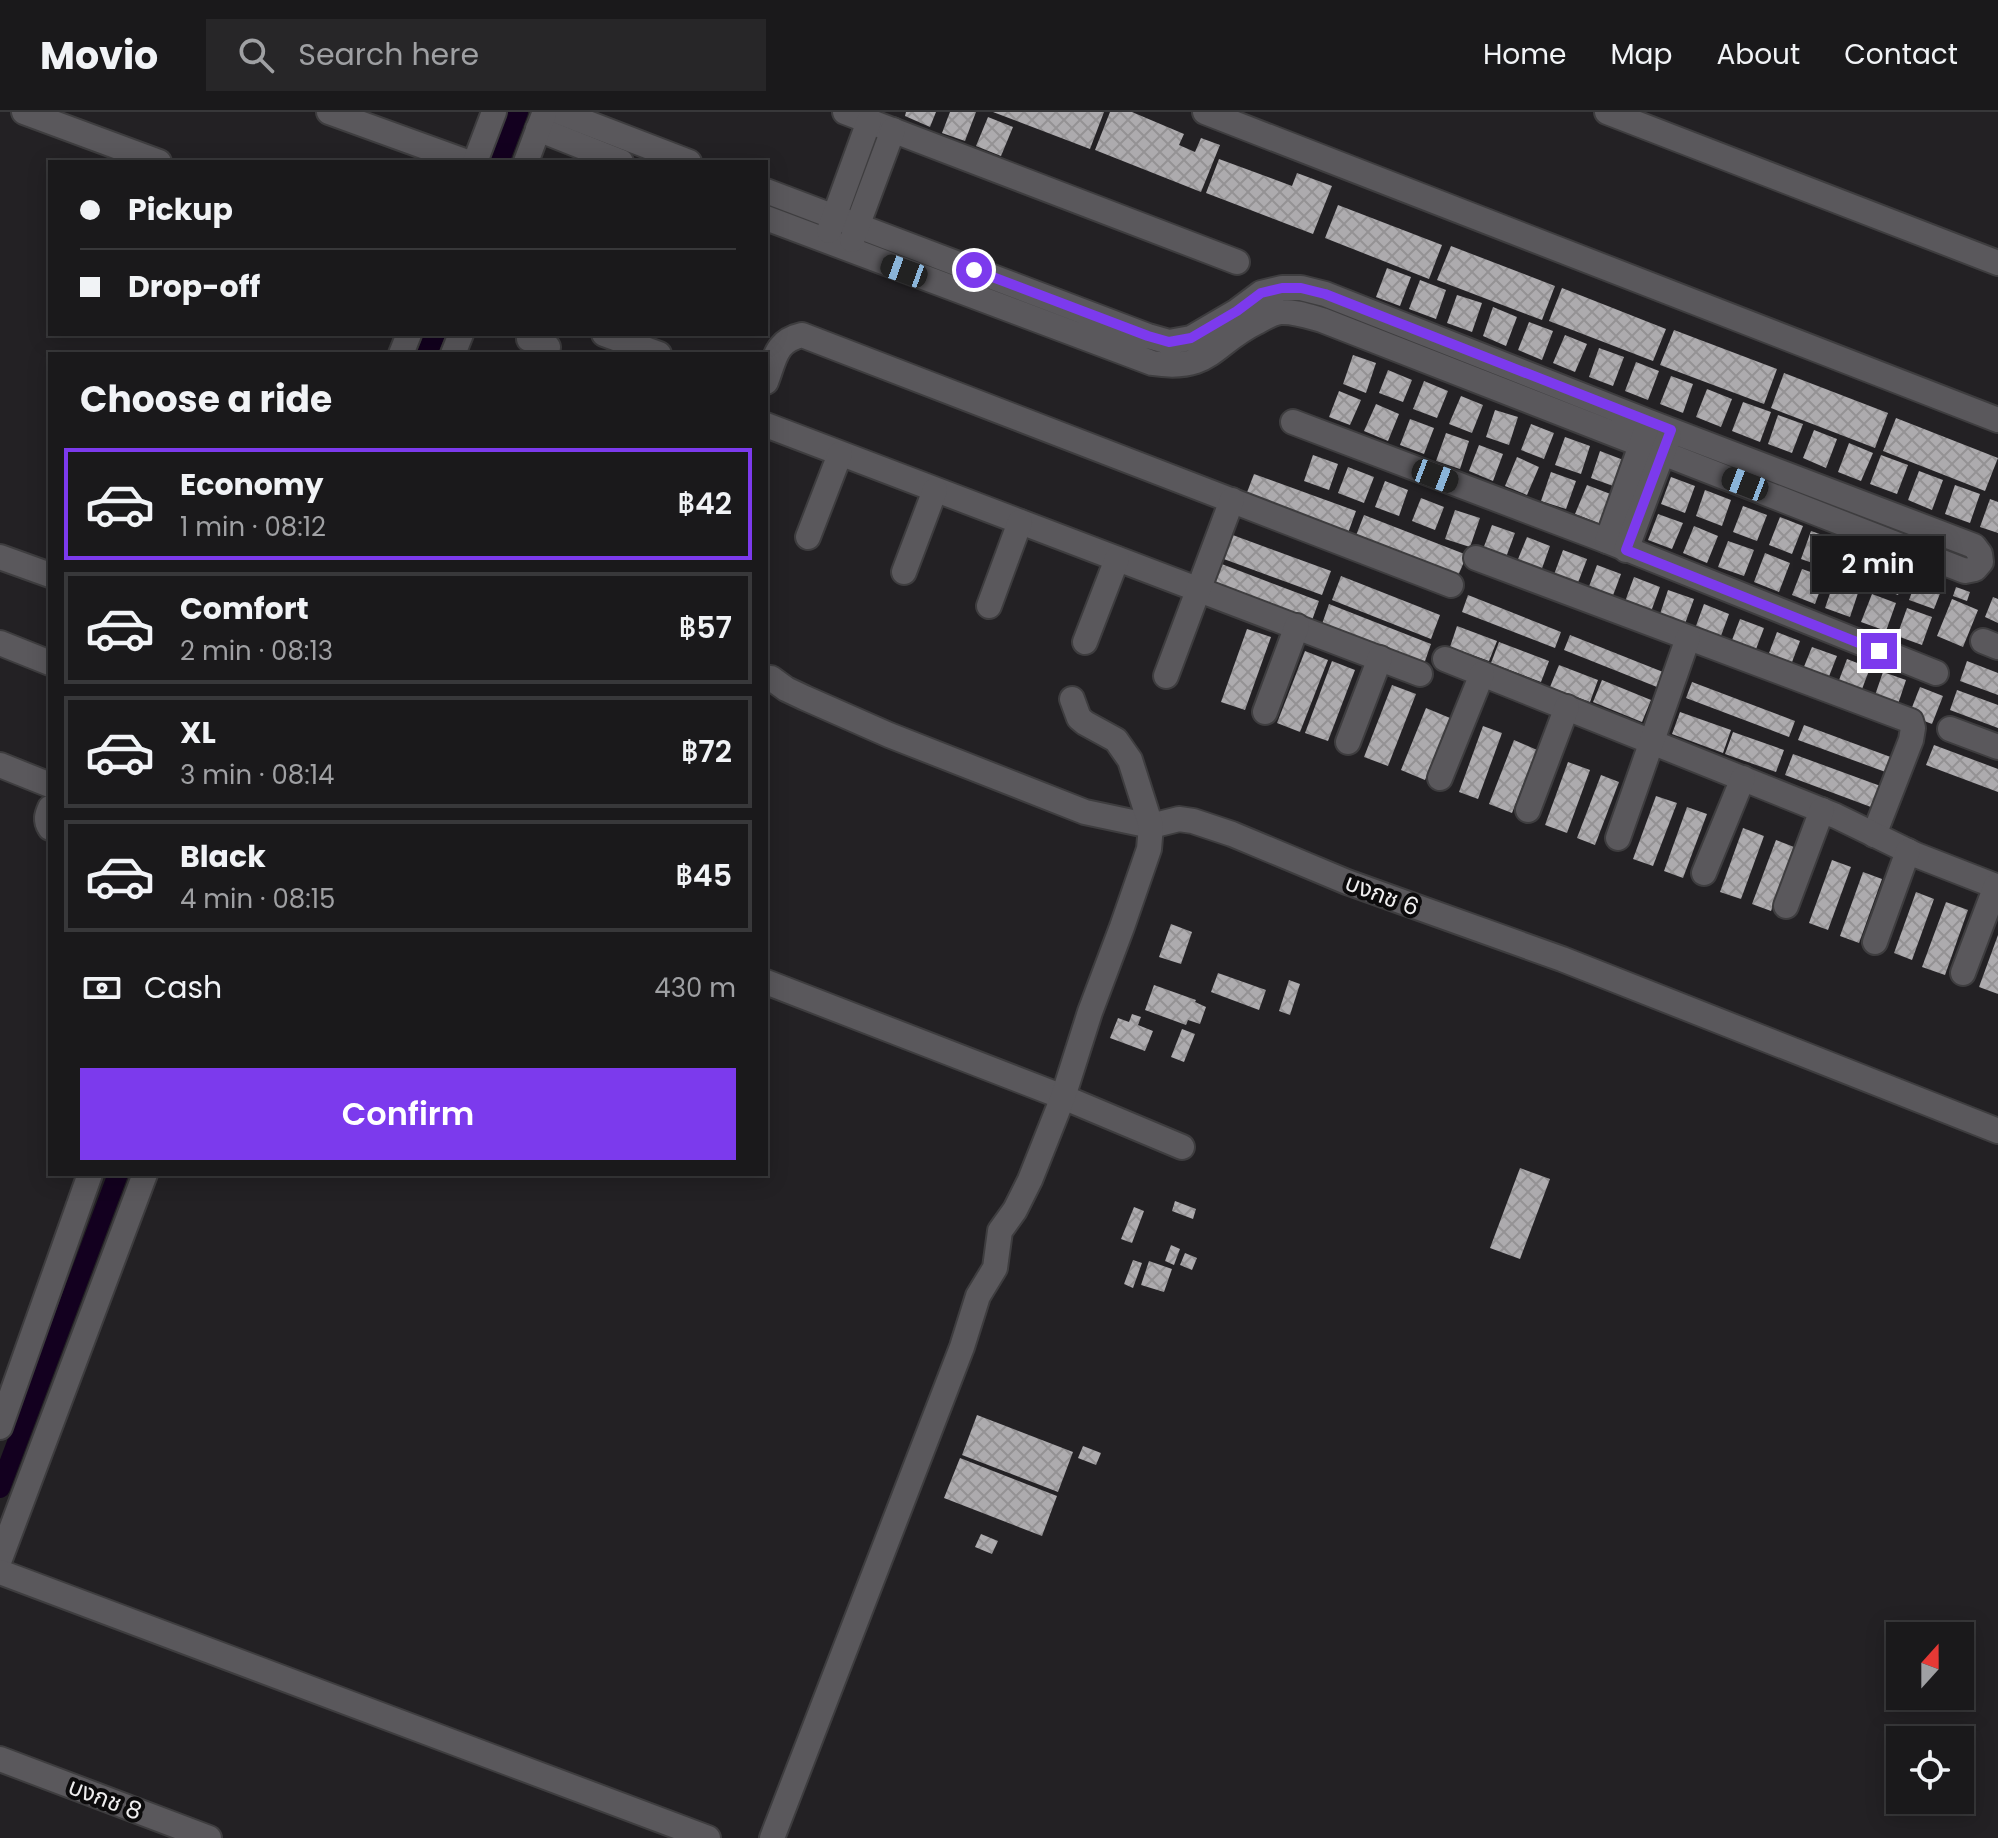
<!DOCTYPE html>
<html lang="en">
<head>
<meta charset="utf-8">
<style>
  body { margin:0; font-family:Poppins,"Noto Sans Thai",sans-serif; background:#272628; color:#f1f3f6; height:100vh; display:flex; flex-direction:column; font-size:30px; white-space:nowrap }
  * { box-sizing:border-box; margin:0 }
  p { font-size:26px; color:#9fa0a3 }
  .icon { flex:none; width:44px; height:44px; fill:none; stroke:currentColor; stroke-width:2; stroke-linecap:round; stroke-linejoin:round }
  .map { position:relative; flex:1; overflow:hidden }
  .drawer { position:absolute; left:48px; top:240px; width:720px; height:824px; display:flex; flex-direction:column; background:#1a191b; border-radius:0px; box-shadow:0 4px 20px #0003,0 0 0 2px #38383a }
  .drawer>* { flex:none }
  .hud { position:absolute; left:48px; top:48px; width:720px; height:176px; border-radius:0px; box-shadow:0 4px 20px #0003,0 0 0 2px #38383a; display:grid; align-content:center; height:176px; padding:0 32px; background:#1a191b }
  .needle { width:52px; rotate:21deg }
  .fabs { position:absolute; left:1886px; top:1510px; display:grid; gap:16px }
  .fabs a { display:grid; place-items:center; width:88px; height:88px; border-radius:0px; background:#1a191b; box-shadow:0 4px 20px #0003,0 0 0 2px #38383a; font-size:40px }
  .end { position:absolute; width:36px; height:36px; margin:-18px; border:10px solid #7c3aed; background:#fff; box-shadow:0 0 0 4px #fff }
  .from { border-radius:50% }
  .bubble { position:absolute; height:56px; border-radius:0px; background:#1a191b; box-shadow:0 4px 20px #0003,0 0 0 2px #38383a; font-size:26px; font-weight:600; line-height:56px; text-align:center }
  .car { position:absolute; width:24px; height:48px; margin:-24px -12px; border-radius:10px; box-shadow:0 0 6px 2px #0007; background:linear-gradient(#222 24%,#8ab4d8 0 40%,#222 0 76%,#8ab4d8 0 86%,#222 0) }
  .hud b { display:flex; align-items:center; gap:28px; height:76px; font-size:30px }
  .hud b+b { border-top:2px solid #38383a }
  .hud i { width:20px; height:20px; background:#f1f3f6 }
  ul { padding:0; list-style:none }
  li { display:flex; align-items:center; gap:24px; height:112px; margin:0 16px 12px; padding:0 16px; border:4px solid #38383a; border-radius:0px }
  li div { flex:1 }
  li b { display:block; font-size:30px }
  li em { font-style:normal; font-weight:600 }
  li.active { border-color:#7c3aed }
  li>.icon { width:72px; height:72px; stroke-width:1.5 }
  h2 { padding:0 32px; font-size:36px; line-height:96px }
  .pay { display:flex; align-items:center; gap:20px; height:88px; padding:0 32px; font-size:30px }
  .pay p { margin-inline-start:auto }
  .button { display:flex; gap:16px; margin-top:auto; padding:16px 32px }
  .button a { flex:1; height:92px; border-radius:0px; background:#7c3aed; color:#fff; font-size:32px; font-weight:600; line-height:92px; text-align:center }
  header { display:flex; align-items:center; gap:48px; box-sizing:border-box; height:112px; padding:0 40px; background:#1a191b; border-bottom:2px solid #38383a }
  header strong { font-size:38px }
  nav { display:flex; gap:44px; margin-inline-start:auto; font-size:28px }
  .search { width:560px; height:72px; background:#272628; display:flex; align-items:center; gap:20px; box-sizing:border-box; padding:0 28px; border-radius:0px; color:#9fa0a3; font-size:30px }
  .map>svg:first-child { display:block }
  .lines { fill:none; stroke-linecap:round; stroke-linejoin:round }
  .canal { stroke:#13001f; stroke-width:20 }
  .building { fill:url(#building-cross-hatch) }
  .minor-casing { stroke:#3e3d3f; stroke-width:28 }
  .minor { stroke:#5a585c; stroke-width:24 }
  .route { stroke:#7c3aed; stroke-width:10 }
  .labels { text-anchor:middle; stroke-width:8; stroke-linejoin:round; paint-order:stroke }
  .street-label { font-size:24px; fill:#efeeef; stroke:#0c0b0c }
</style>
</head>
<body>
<header>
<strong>Movio</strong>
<div class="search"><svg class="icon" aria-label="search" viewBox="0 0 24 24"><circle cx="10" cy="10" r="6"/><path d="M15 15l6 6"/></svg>Search here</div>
<nav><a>Home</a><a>Map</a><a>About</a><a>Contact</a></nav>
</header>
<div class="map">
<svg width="1998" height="1726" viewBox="0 0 1998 1726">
  <defs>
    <pattern id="building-cross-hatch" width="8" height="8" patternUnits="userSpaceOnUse" patternTransform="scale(2)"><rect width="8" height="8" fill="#adabae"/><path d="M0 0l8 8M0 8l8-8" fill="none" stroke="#949294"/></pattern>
  </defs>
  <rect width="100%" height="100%" fill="#232124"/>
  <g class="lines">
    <g class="canal">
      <polyline points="499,50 518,0"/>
      <polyline points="427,242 435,222"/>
      <polyline points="0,1376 118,1062"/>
    </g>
  </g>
  <g class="building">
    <polygon points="906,0 936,0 930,15 905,4"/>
    <polygon points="950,0 976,0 965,29 942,21"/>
    <polygon points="993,0 1104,0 1090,37"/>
    <polygon points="1110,0 1132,0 1184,22 1179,33 1195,40 1201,26 1220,33 1201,80 1095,38"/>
    <polygon points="988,5 1013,15 1001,44 976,34"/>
    <polygon points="1219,47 1292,74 1297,61 1332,74 1313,122 1206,81"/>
    <polygon points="1338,93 1442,133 1429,167 1325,126"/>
    <polygon points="1451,134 1555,174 1542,208 1437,168"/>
    <polygon points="1387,156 1411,165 1400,194 1376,185"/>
    <polygon points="1420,168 1446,178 1436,207 1409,197"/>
    <polygon points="1562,176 1666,217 1653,249 1549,209"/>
    <polygon points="1457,183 1482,191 1472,220 1447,211"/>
    <polygon points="1493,195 1517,205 1506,234 1483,224"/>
    <polygon points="1529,210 1553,219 1542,248 1518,238"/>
    <polygon points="1674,218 1777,257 1764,292 1660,253"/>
    <polygon points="1565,223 1587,232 1575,260 1553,251"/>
    <polygon points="1599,236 1624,245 1613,274 1589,265"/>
    <polygon points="1353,243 1376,251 1366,281 1343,272"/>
    <polygon points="1636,250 1659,259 1648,288 1625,279"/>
    <polygon points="1388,258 1412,268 1403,290 1379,281"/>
    <polygon points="1784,261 1888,301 1875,336 1771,296"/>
    <polygon points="1671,264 1693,272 1683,301 1660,292"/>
    <polygon points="1424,269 1448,279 1437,306 1413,297"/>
    <polygon points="1707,277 1732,287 1721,315 1696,305"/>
    <polygon points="1339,279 1361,288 1350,313 1329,305"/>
    <polygon points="1461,284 1483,293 1472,321 1449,312"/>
    <polygon points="1743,290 1771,300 1760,330 1732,319"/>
    <polygon points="1376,292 1399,302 1388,329 1364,319"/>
    <polygon points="1495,298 1518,305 1509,333 1486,325"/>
    <polygon points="1778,303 1803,312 1792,341 1768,332"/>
    <polygon points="1896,306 1998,346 1985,379 1883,339"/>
    <polygon points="1410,307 1434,316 1424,342 1400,333"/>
    <polygon points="1531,312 1554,321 1544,347 1521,338"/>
    <polygon points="1814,318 1837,327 1826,356 1803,346"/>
    <polygon points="1446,321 1469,329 1460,357 1436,349"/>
    <polygon points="1565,325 1590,334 1581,362 1555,353"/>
    <polygon points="1849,331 1873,341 1861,369 1838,360"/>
    <polygon points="1479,333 1503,342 1493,369 1469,359"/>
    <polygon points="1600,339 1626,349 1616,375 1591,366"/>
    <polygon points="1313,343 1338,352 1329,378 1304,369"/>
    <polygon points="1881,343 1908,353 1897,382 1870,372"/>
    <polygon points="1517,345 1539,355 1527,383 1505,374"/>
    <polygon points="1348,355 1374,365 1364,391 1338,381"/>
    <polygon points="1919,359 1943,368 1932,398 1908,388"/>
    <polygon points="1551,360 1576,369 1566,397 1541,389"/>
    <polygon points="1254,362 1356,399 1348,421 1246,383"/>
    <polygon points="1671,365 1695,374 1685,401 1661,392"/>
    <polygon points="1385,369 1408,378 1399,404 1375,395"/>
    <polygon points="1587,373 1613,383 1601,412 1575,402"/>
    <polygon points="1955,373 1980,382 1970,411 1945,402"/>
    <polygon points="1705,378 1731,388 1722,414 1696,404"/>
    <polygon points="1421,386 1444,395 1435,418 1412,409"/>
    <polygon points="1990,387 1998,390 1998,421 1980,415"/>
    <polygon points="1743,394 1767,403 1757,429 1733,420"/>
    <polygon points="1455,398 1480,406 1470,435 1445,427"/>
    <polygon points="1658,402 1683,411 1672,437 1648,428"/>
    <polygon points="1364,403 1467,443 1457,466 1355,426"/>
    <polygon points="1780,405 1803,414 1792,442 1769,433"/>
    <polygon points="1492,413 1515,421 1505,448 1482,440"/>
    <polygon points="1694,414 1718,424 1707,451 1683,441"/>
    <polygon points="1811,419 1837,428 1827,456 1801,447"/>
    <polygon points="1230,422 1331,459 1322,483 1221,446"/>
    <polygon points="1527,425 1550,434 1540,462 1516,452"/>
    <polygon points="1728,429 1754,438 1744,464 1718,455"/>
    <polygon points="1849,433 1874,442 1864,469 1839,460"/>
    <polygon points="1563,438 1587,447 1576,476 1552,468"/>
    <polygon points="1765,441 1790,451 1779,480 1754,470"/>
    <polygon points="1885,448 1908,456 1898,483 1875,474"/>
    <polygon points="1219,451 1319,489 1311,511 1211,472"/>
    <polygon points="1597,453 1621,462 1611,489 1587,480"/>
    <polygon points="1802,457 1825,465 1815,492 1792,483"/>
    <polygon points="1919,461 1944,471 1934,497 1909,488"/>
    <polygon points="1341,464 1440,503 1431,527 1332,488"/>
    <polygon points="1634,465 1660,475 1649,505 1623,495"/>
    <polygon points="1834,470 1859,478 1850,505 1825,496"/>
    <polygon points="1956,475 1970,480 1967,489 1953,484"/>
    <polygon points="1668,478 1694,487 1683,517 1658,508"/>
    <polygon points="1872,482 1896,491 1886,519 1861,510"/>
    <polygon points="1468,483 1561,520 1555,536 1462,500"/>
    <polygon points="1993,485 1998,487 1998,511 1985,505"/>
    <polygon points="1952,487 1978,498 1963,535 1937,524"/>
    <polygon points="1329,492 1431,532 1424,552 1322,512"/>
    <polygon points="1704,492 1729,502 1718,532 1693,522"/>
    <polygon points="1907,496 1932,505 1922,533 1897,524"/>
    <polygon points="1740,507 1764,516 1753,545 1729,536"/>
    <polygon points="1457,514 1497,529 1489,549 1450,535"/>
    <polygon points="1247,517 1271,525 1245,598 1221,590"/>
    <polygon points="1777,520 1800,529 1789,558 1766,549"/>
    <polygon points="1570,523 1663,560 1657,575 1564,538"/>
    <polygon points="1499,530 1549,549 1541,570 1491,551"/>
    <polygon points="1812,535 1837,544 1826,572 1801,562"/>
    <polygon points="1305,539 1328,548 1300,620 1277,611"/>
    <polygon points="1847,547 1870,556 1859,585 1836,576"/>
    <polygon points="1332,549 1355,558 1328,629 1305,621"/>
    <polygon points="1967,549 1998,561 1998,583 1960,569"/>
    <polygon points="1559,553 1598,568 1590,590 1550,575"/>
    <polygon points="1883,560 1906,568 1896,598 1873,589"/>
    <polygon points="1602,568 1651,588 1642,610 1593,590"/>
    <polygon points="1692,570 1795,609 1789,625 1686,586"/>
    <polygon points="1392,573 1416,582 1388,654 1364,645"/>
    <polygon points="1920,575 1943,584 1932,612 1909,603"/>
    <polygon points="1957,578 1998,593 1998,616 1950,598"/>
    <polygon points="1426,596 1450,606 1425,668 1401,658"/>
    <polygon points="1680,600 1731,618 1723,641 1672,622"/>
    <polygon points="1804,613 1896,647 1891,662 1798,628"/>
    <polygon points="1483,614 1502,621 1478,687 1459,680"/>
    <polygon points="1733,620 1784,638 1776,660 1725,642"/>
    <polygon points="1514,628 1537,638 1512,701 1489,692"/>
    <polygon points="1934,633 1998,657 1998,680 1926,653"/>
    <polygon points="1793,642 1886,676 1879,698 1785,663"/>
    <polygon points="1568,650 1590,658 1567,721 1545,713"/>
    <polygon points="1601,663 1619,670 1595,733 1577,726"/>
    <polygon points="1656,684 1677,691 1653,754 1633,747"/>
    <polygon points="1687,695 1707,702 1683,766 1664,759"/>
    <polygon points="1743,716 1764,724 1741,787 1720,780"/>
    <polygon points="1776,728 1794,735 1771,799 1752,792"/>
    <polygon points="1832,748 1851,755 1828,818 1809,811"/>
    <polygon points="1863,760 1882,767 1859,831 1840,824"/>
    <polygon points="1916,780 1934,787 1912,848 1894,841"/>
    <polygon points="1946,790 1968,798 1945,863 1922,855"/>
    <polygon points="1171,812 1192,820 1181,852 1159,845"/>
    <polygon points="1998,823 1998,882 1979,875"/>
    <polygon points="1218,861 1266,878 1259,898 1211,880"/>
    <polygon points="1289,868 1300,872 1290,903 1279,899"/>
    <polygon points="1154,873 1196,888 1195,890 1206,895 1200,912 1188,908 1186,913 1145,898"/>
    <polygon points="1132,902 1141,905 1138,913 1153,919 1145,939 1110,926 1118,906 1129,910"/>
    <polygon points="1182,917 1195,922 1184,950 1171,945"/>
    <polygon points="1520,1056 1550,1067 1520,1147 1490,1136"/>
    <polygon points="1175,1089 1196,1097 1193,1107 1172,1099"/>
    <polygon points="1134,1095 1144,1099 1132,1131 1121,1127"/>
    <polygon points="1171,1133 1180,1137 1174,1153 1165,1149"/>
    <polygon points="1185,1141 1197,1146 1192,1158 1180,1153"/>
    <polygon points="1133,1148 1142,1151 1133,1176 1124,1172"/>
    <polygon points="1149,1149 1172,1157 1164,1180 1141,1173"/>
    <polygon points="977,1303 1073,1340 1058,1380 962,1343"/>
    <polygon points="1083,1334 1101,1341 1096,1353 1078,1346"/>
    <polygon points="960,1346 1057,1384 1042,1424 944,1386"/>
    <polygon points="981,1422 998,1429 992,1442 975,1435"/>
  </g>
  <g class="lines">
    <g class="minor-casing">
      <g id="minor">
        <polyline points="24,0 159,50"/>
        <polyline points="329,0 467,50"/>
        <polyline points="559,0 689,50"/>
        <polyline points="845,0 1237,150"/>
        <polyline points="1205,0 1998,308"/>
        <polyline points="1607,0 1998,151"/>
        <polyline points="538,17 621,50"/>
        <polyline points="475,50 494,0"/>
        <polyline points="526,50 544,2"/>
        <path d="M766,79L1148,224L1169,230L1191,226L1237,199L1261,181L1282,176H1301L1325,182L1649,310L1974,434L1980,442L1981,450L1975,457L1965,459L1322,208C1308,204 1294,199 1280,200C1272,201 1264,206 1257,210C1212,232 1211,260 1152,251L766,106"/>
        <polyline points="829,119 869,9"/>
        <polyline points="852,128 893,18"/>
        <polyline points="604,222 659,242"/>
        <polyline points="529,227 548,235"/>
        <polyline points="401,242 409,222"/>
        <polyline points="453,242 461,222"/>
        <path d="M766,270C775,247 775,229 802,223L1451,473"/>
        <polyline points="1293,310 1607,429 1936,561"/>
        <polyline points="766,313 1420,562"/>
        <polyline points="808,425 840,342"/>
        <polyline points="1607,429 1646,319"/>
        <polyline points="1626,438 1669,324"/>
        <polyline points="0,445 50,463"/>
        <polyline points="1476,446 1911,609 1913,616 1911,628 1874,723"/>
        <polyline points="904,460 935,378"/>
        <polyline points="989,494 1020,410"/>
        <polyline points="1983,529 1998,535"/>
        <polyline points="1085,530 1117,447"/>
        <polyline points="0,531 50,551"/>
        <polyline points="1445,547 1836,704 1916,743 1998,775"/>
        <polyline points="1166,564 1232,388"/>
        <polyline points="766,566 771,566 786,577 805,586 889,623 1085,700 1151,714 1179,707 1193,709 1232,722 1347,770 1562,847 1998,1019"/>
        <polyline points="1265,600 1297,514"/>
        <polyline points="1950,617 1998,635"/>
        <polyline points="1348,630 1380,546"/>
        <polyline points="0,653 50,673"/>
        <polyline points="1440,666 1482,562"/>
        <path d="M50,696C47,703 45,708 50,716"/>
        <polyline points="1528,698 1567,595"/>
        <polyline points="1618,726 1688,526"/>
        <polyline points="1704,761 1743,666"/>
        <polyline points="1786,794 1822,698"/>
        <polyline points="1875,830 1908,739"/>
        <polyline points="1963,861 1996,774"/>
        <polyline points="766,870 1063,985 1182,1035"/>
        <polyline points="0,1315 90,1062"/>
        <polyline points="0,1447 145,1062"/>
        <polyline points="0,1460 708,1726"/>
        <polyline points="0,1647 209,1726"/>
        <polyline points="772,1726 962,1235 978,1184 995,1156 1000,1119 1015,1098 1030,1068 1063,985 1090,900 1122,815 1149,737 1151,714 1130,648 1116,628 1085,611 1079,606 1072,587"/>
      </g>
    </g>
    <use href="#minor" class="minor"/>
  </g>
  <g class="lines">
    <polyline class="route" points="974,158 1148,224 1169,230 1191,226 1237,199 1261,181 1282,176 1301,176 1325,182 1671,318 1626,438 1879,539"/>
  </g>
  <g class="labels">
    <g class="street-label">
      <text transform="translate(1382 783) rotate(21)" y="8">บงกช 6</text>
      <text transform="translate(105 1687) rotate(21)" y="8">บงกช 8</text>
    </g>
  </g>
</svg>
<div class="fabs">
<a><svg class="needle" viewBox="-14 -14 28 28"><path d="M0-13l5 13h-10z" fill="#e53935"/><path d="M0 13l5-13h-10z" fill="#9fa0a3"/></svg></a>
<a><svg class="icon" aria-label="locate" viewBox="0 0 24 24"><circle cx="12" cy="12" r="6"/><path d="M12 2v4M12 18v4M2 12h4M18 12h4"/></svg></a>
</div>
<i class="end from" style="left:974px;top:158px"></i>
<i class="end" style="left:1879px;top:539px"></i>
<div class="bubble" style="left:1812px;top:424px;width:132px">2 min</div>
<i class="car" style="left:904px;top:159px;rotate:290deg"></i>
<i class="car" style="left:1435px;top:364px;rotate:111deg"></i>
<i class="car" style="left:1745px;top:372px;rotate:291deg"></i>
<div class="hud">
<b><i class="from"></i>Pickup</b>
<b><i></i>Drop-off</b>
</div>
<section class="drawer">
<h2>Choose a ride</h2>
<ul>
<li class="active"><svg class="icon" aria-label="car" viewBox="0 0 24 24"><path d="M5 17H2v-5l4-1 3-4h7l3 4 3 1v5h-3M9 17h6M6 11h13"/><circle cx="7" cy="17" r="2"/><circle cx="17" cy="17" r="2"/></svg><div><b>Economy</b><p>1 min · 08:12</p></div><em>฿42</em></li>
<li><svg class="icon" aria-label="car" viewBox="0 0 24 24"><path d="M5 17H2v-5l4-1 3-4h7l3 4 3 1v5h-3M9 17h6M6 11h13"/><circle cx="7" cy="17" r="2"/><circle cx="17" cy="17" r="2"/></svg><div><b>Comfort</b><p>2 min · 08:13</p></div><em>฿57</em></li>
<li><svg class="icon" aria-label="car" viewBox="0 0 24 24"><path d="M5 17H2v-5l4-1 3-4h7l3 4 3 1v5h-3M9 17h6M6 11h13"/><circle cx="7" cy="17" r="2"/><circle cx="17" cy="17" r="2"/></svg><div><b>XL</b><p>3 min · 08:14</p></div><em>฿72</em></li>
<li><svg class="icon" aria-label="car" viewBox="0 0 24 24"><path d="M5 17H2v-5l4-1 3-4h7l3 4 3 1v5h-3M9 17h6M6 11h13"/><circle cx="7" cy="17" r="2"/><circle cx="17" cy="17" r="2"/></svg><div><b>Black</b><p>4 min · 08:15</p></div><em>฿45</em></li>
</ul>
<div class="pay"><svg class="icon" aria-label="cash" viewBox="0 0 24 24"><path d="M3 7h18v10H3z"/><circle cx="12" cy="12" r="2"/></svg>Cash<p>430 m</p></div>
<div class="button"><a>Confirm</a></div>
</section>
</div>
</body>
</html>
